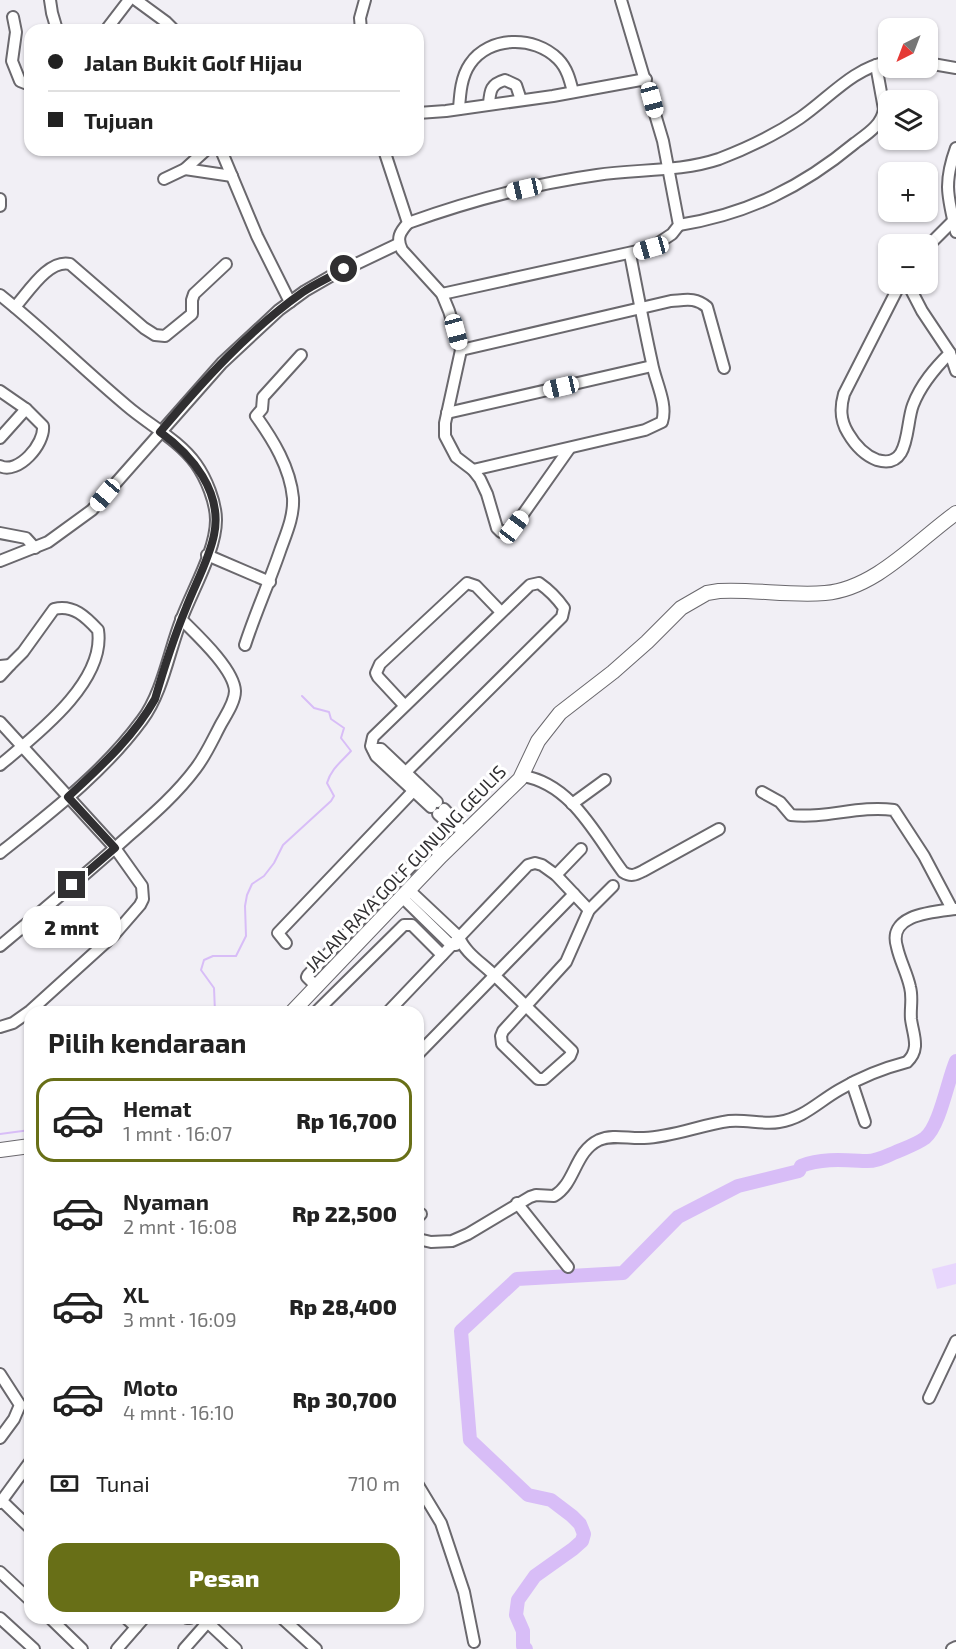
<!DOCTYPE html>
<html lang="id">
<head>
<meta charset="utf-8">
<style>
  body { margin:0; font-family:"Exo 2",sans-serif; background:#f6f6f6; color:#222; height:100vh; display:flex; flex-direction:column; font-size:22px; white-space:nowrap }
  * { box-sizing:border-box; margin:0 }
  p { font-size:20px; color:#767676 }
  .icon { flex:none; width:33px; height:33px; fill:none; stroke:currentColor; stroke-width:2; stroke-linecap:round; stroke-linejoin:round }
  .map { position:relative; flex:1; overflow:hidden }
  .sheet { position:absolute; left:24px; top:1006px; width:400px; height:618px; display:flex; flex-direction:column; background:#fff; border-radius:18px; box-shadow:0 2px 4px #0004 }
  .sheet>* { flex:none }
  .banner { position:absolute; left:24px; top:24px; width:400px; height:132px; border-radius:18px; box-shadow:0 2px 4px #0004; display:grid; align-content:center; height:132px; padding:0 24px; background:#fff }
  .needle { width:39px; rotate:222deg }
  .tools { position:absolute; left:878px; top:18px; display:grid; gap:12px }
  .tools a { display:grid; place-items:center; width:60px; height:60px; border-radius:12px; background:#fff; box-shadow:0 2px 4px #0004; font-size:30px }
  .end { position:absolute; width:27px; height:27px; margin:-14px; border:8px solid #302f31; background:#fff; box-shadow:0 0 0 3px #fff }
  .from { border-radius:50% }
  .bubble { position:absolute; height:42px; border-radius:18px; background:#fff; box-shadow:0 2px 4px #0004; font-size:20px; font-weight:800; line-height:42px; text-align:center }
  .car { position:absolute; width:18px; height:36px; margin:-18px -9px; border-radius:8px; box-shadow:0 0 4px 2px #0007; background:linear-gradient(#fff 24%,#345 0 40%,#fff 0 76%,#345 0 86%,#fff 0) }
  .banner b { display:flex; align-items:center; gap:21px; height:57px; font-size:22px }
  .banner b+b { border-top:2px solid #e0e0e0 }
  .banner i { width:15px; height:15px; background:#222 }
  ul { padding:0; list-style:none }
  li { display:flex; align-items:center; gap:18px; height:84px; margin:0 12px 9px; padding:0 12px; border:3px solid transparent; border-radius:18px }
  li div { flex:1 }
  li b { display:block; font-size:22px }
  li em { font-style:normal; font-weight:800 }
  li.active { border-color:#686f17 }
  li>.icon { width:54px; height:54px; stroke-width:1.5 }
  h2 { padding:0 24px; font-size:27px; line-height:72px }
  .pay { display:flex; align-items:center; gap:15px; height:66px; padding:0 24px; font-size:22px }
  .pay p { margin-inline-start:auto }
  .primary-button { display:flex; gap:12px; margin-top:auto; padding:12px 24px }
  .primary-button a { flex:1; height:69px; border-radius:18px; background:#686f17; color:#fff; font-size:24px; font-weight:800; line-height:69px; text-align:center }
  .map>svg:first-child { display:block }
  .pitch { fill:#e8d7fd }
  .lines { fill:none; stroke-linecap:round; stroke-linejoin:round }
  .stream { stroke:#d8bdf7; stroke-width:2 }
  .river { stroke:#d8bdf7; stroke-width:14 }
  .minor-casing { stroke:#6a686d; stroke-width:14 }
  .major-casing { stroke:#6a686d; stroke-width:16 }
  .minor { stroke:#fff; stroke-width:10 }
  .major { stroke:#fff; stroke-width:14 }
  .route { stroke:#302f31; stroke-width:8 }
  .labels { text-anchor:middle; stroke-width:6; stroke-linejoin:round; paint-order:stroke }
  .street-label { font-size:18px; fill:#302f31; stroke:#fff }
</style>
</head>
<body>
<div class="map">
<svg width="956" height="1649" viewBox="0 0 956 1649">
  <rect width="100%" height="100%" fill="#f1eff5"/>
  <polygon class="pitch" points="956,1263 956,1284 937,1289 932,1269"/>
  <g class="lines">
    <g class="stream">
      <path d="M215,1012L214,988L201,970L204,960L213,956H236L246,936L245,906L247,895L252,884L264,876L274,863L283,845L331,801L334,796L327,783C331,769 341,762 351,751L341,738L344,728L331,719L329,712L314,708L302,696"/>
      <polyline points="0,1134 30,1130"/>
    </g>
    <path class="river" d="M526,1649L523,1646V1631L516,1615L518,1600L535,1576L573,1549L582,1541L584,1534L580,1524L572,1516L551,1500L528,1495L470,1440L461,1331L517,1279L623,1273L678,1217L738,1186L799,1171L801,1166C822,1158 843,1160 865,1161C876,1162 886,1156 896,1152C905,1148 917,1144 925,1138C940,1126 948,1079 956,1061"/>
    <g class="minor-casing">
      <g id="minor">
        <polyline points="50,0 52,13 57,30"/>
        <polyline points="136,0 166,22 174,30"/>
        <polyline points="13,17 16,32 12,61 20,81 25,83 30,81"/>
        <polyline points="106,30 129,0"/>
        <polyline points="361,30 360,18 365,0"/>
        <polyline points="927,63 956,68"/>
        <path d="M489,104C490,90 491,84 505,80L516,85L521,100"/>
        <path d="M459,109C460,94 461,77 470,64C489,36 534,35 558,59C567,68 570,80 573,92"/>
        <polyline points="418,113 446,111 553,96 646,79"/>
        <path d="M956,148C943,184 948,197 956,232"/>
        <polyline points="221,150 257,236 290,302"/>
        <path d="M384,150L408,223C400,232 396,238 402,250L442,294L449,311L461,350L445,423V436L456,457L473,470L480,479L487,494L497,528L501,532L508,531L514,527L569,449"/>
        <polyline points="185,169 232,176"/>
        <polyline points="164,179 185,169 206,150"/>
        <polyline points="0,199 0,206"/>
        <path d="M408,223C469,201 533,184 597,175C638,169 680,172 719,159C748,148 775,135 800,118C828,99 853,68 888,62"/>
        <path d="M679,225C748,214 802,187 855,143C867,134 882,125 884,109L876,65"/>
        <polyline points="927,247 953,221"/>
        <path d="M900,284L844,394C840,408 840,420 848,433C855,445 864,455 877,460C911,470 905,425 913,405C921,384 935,368 950,353"/>
        <polyline points="908,284 922,311 950,353 956,371"/>
        <polyline points="442,294 651,248 672,234 679,225 663,141 621,0"/>
        <path d="M0,295C44,330 84,370 127,406C149,425 179,440 196,464C206,478 216,502 216,520C216,550 193,589 182,618C169,650 163,692 142,720C104,772 50,813 0,853"/>
        <path d="M15,307C28,293 48,259 70,264L144,328L155,335L165,336L192,314V300L194,294L226,264"/>
        <path d="M461,350L671,301C686,300 695,297 707,307L724,368"/>
        <polyline points="0,391 26,409 0,438"/>
        <polyline points="447,413 652,366"/>
        <path d="M0,466C18,475 45,444 43,426L26,409"/>
        <path d="M473,470L645,430L662,422C668,404 655,381 652,363C644,327 637,290 630,254"/>
        <polyline points="0,533 26,538 35,548"/>
        <polyline points="207,555 270,582"/>
        <polyline points="0,561 48,542 92,510 222,363 279,310 305,291 331,276 398,244"/>
        <path d="M245,645C255,614 269,583 280,551C286,534 294,517 293,498C290,467 273,440 256,416L262,409L263,397L301,355"/>
        <polyline points="0,666 10,665 0,676"/>
        <polyline points="404,705 378,677 376,673 380,664 467,583 476,586 501,612"/>
        <polyline points="0,722 115,848 142,886 143,899 140,905 114,935 30,1011 13,1023 0,1027"/>
        <polyline points="373,749 381,749 437,802"/>
        <path d="M0,765C36,735 106,682 98,630C86,617 73,604 54,609L23,652L10,665"/>
        <path d="M523,776C572,784 596,836 623,872C631,877 635,875 643,871L719,829"/>
        <path d="M400,778L562,617L564,608C557,598 549,590 539,583L530,585L373,737L371,746L376,756L431,807"/>
        <path d="M762,792L780,802L791,815C825,819 859,805 894,810L924,856L952,909"/>
        <polyline points="572,804 605,780"/>
        <path d="M444,809C452,817 456,825 464,833"/>
        <polyline points="438,814 451,826 458,827"/>
        <polyline points="556,875 581,849"/>
        <path d="M409,890L459,937C465,953 482,963 494,975C519,999 544,1024 569,1048L572,1051L570,1056L544,1079H538L502,1044L501,1036L503,1031L566,962L589,910L613,886"/>
        <polyline points="402,897 451,945 456,945"/>
        <polyline points="286,943 278,933 419,785"/>
        <path d="M0,946C42,911 84,876 125,839C150,817 176,795 196,768C206,755 213,739 221,724C226,715 235,702 235,691C234,669 197,635 181,619"/>
        <polyline points="317,987 307,977 308,975 429,847 432,847 441,856"/>
        <polyline points="316,1012 404,925 412,925 442,955"/>
        <polyline points="388,1012 528,865 535,863 542,865 556,875 589,910"/>
        <polyline points="418,1054 574,894"/>
        <polyline points="852,1083 865,1122"/>
        <polyline points="517,1203 568,1267"/>
        <polyline points="418,1217 421,1214"/>
        <path d="M418,1239L431,1242L452,1241L468,1234L530,1197L536,1195L554,1196C576,1183 574,1152 599,1140C613,1134 629,1139 644,1138C673,1137 700,1125 729,1121C746,1119 763,1125 779,1122C804,1118 818,1102 839,1090C859,1078 884,1068 907,1062C921,1049 913,1035 911,1019C910,1008 913,998 910,987C907,973 900,961 897,947C887,914 933,912 956,909"/>
        <polyline points="0,1374 20,1405 14,1419 0,1438"/>
        <polyline points="929,1398 956,1341"/>
        <polyline points="418,1485 441,1523 464,1592 474,1642"/>
        <polyline points="2,1501 30,1528"/>
        <polyline points="0,1503 30,1462"/>
        <polyline points="0,1572 30,1600"/>
        <polyline points="0,1618 34,1649"/>
        <polyline points="50,1618 82,1649"/>
        <polyline points="126,1618 136,1627"/>
        <polyline points="187,1618 190,1618"/>
        <polyline points="203,1618 236,1649"/>
        <polyline points="282,1618 316,1649"/>
        <polyline points="117,1649 144,1618"/>
        <polyline points="184,1649 207,1623"/>
        <polyline points="952,1649 956,1647"/>
      </g>
    </g>
    <g class="major-casing">
      <g id="major">
        <path d="M292,1012L441,856L520,779L538,741L560,713L613,672L647,642L681,608L707,593L719,591C754,589 790,596 825,593C875,589 917,541 956,513"/>
        <polyline points="0,1150 30,1146"/>
      </g>
    </g>
    <use href="#minor" class="minor"/>
    <use href="#major" class="major"/>
  </g>
  <g class="lines">
    <path class="route" d="M72,885L115,848L68,797C100,767 133,738 155,699C164,668 174,637 186,608C195,584 209,560 214,535C223,492 192,455 160,432C203,381 249,330 303,292C316,283 331,277 344,269"/>
  </g>
  <g class="labels">
    <g class="street-label">
      <text transform="translate(406 869) rotate(-46)" y="6">JALAN RAYA GOLF GUNUNG GEULIS</text>
    </g>
  </g>
</svg>
<div class="tools">
<a><svg class="needle" viewBox="-14 -14 28 28"><path d="M0-13l5 13h-10z" fill="#e53935"/><path d="M0 13l5-13h-10z" fill="#767676"/></svg></a>
<a><svg class="icon" aria-label="layers" viewBox="0 0 24 24"><path d="M12 4l9 5-9 5-9-5zM3 14l9 5 9-5"/></svg></a>
<a>+</a>
<a>−</a>
</div>
<i class="end from" style="left:344px;top:269px"></i>
<i class="end" style="left:72px;top:885px"></i>
<div class="bubble" style="left:22px;top:906px;width:99px">2 mnt</div>
<i class="car" style="left:652px;top:100px;rotate:165deg"></i>
<i class="car" style="left:524px;top:189px;rotate:257deg"></i>
<i class="car" style="left:651px;top:248px;rotate:254deg"></i>
<i class="car" style="left:456px;top:332px;rotate:165deg"></i>
<i class="car" style="left:561px;top:387px;rotate:257deg"></i>
<i class="car" style="left:105px;top:495px;rotate:220deg"></i>
<i class="car" style="left:514px;top:527px;rotate:37deg"></i>
<div class="banner">
<b><i class="from"></i>Jalan Bukit Golf Hijau</b>
<b><i></i>Tujuan</b>
</div>
<section class="sheet">
<h2>Pilih kendaraan</h2>
<ul>
<li class="active"><svg class="icon" aria-label="car" viewBox="0 0 24 24"><path d="M5 17H2v-5l4-1 3-4h7l3 4 3 1v5h-3M9 17h6M6 11h13"/><circle cx="7" cy="17" r="2"/><circle cx="17" cy="17" r="2"/></svg><div><b>Hemat</b><p>1 mnt · 16:07</p></div><em>Rp 16,700</em></li>
<li><svg class="icon" aria-label="car" viewBox="0 0 24 24"><path d="M5 17H2v-5l4-1 3-4h7l3 4 3 1v5h-3M9 17h6M6 11h13"/><circle cx="7" cy="17" r="2"/><circle cx="17" cy="17" r="2"/></svg><div><b>Nyaman</b><p>2 mnt · 16:08</p></div><em>Rp 22,500</em></li>
<li><svg class="icon" aria-label="car" viewBox="0 0 24 24"><path d="M5 17H2v-5l4-1 3-4h7l3 4 3 1v5h-3M9 17h6M6 11h13"/><circle cx="7" cy="17" r="2"/><circle cx="17" cy="17" r="2"/></svg><div><b>XL</b><p>3 mnt · 16:09</p></div><em>Rp 28,400</em></li>
<li><svg class="icon" aria-label="car" viewBox="0 0 24 24"><path d="M5 17H2v-5l4-1 3-4h7l3 4 3 1v5h-3M9 17h6M6 11h13"/><circle cx="7" cy="17" r="2"/><circle cx="17" cy="17" r="2"/></svg><div><b>Moto</b><p>4 mnt · 16:10</p></div><em>Rp 30,700</em></li>
</ul>
<div class="pay"><svg class="icon" aria-label="cash" viewBox="0 0 24 24"><path d="M3 7h18v10H3z"/><circle cx="12" cy="12" r="2"/></svg>Tunai<p>710 m</p></div>
<div class="primary-button"><a>Pesan</a></div>
</section>
</div>
</body>
</html>
